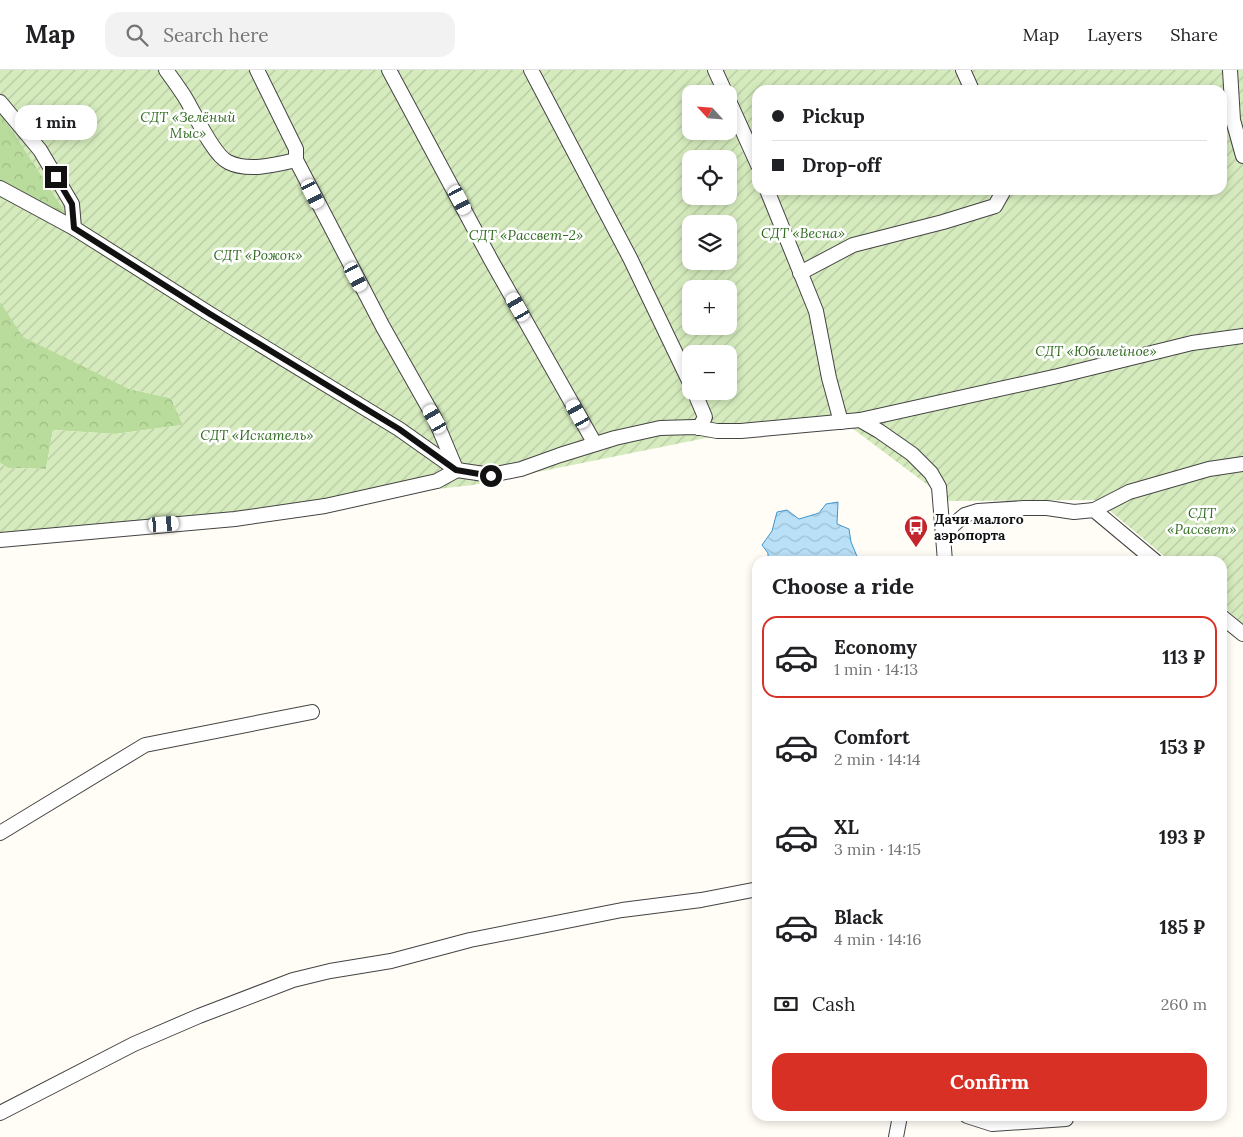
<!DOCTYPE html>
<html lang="en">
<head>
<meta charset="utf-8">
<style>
  body { margin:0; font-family:Lora,serif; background:#f2f2f2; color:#202124; height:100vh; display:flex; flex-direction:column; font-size:19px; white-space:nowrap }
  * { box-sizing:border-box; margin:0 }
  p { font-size:16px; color:#757577 }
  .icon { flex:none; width:28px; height:28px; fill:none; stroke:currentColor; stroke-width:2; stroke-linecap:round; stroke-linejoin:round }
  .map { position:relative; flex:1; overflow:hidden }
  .drawer { position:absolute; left:752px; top:486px; width:475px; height:565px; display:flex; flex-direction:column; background:#fff; border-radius:15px; box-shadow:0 2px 8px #0003 }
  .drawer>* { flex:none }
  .hud { position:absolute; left:752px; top:15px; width:475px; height:110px; border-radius:15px; box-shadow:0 2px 8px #0003; display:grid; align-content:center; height:110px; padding:0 20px; background:#fff }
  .needle { width:32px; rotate:296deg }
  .tools { position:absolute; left:682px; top:15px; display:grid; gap:10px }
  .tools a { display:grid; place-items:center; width:55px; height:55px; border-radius:10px; background:#fff; box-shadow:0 2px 8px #0003; font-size:25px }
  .end { position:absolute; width:22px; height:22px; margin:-11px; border:6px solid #111; background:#fff; box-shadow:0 0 0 2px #fff }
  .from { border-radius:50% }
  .bubble { position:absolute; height:35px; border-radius:15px; background:#fff; box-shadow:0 2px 8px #0003; font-size:16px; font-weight:700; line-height:35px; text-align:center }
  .car { position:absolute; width:15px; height:30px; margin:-15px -8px; border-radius:6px; box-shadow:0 0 4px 1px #0007; background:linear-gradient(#fff 24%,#345 0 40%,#fff 0 76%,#345 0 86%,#fff 0) }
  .hud b { display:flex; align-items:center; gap:18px; height:48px; font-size:19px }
  .hud b+b { border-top:1px solid #e0e0e0 }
  .hud i { width:12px; height:12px; background:#202124 }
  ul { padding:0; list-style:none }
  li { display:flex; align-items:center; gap:15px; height:82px; margin:0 10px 8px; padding:0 10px; border:2px solid transparent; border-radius:15px }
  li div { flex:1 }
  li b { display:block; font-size:19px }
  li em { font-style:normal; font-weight:700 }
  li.current { border-color:#d93025 }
  li>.icon { width:45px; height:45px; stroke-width:1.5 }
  h2 { padding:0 20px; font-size:22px; line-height:60px }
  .pay { display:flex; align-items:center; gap:12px; height:55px; padding:0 20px; font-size:19px }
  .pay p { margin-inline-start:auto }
  .button { display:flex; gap:10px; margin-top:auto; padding:10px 20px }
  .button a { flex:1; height:58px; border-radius:15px; background:#d93025; color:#fff; font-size:20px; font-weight:700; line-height:58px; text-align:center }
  header { display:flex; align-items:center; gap:30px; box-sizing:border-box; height:70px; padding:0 25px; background:#fff; border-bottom:1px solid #e0e0e0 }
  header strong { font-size:24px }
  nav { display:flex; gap:28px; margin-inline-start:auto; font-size:18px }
  .search { width:350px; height:45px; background:#f2f2f2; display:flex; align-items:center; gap:12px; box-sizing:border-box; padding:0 18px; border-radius:15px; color:#757577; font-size:19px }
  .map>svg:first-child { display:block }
  .forest { fill:url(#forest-crowns) }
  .garden { fill:url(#garden-furrows); fill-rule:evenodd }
  .water { fill:url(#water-waves); stroke:#3f96cf }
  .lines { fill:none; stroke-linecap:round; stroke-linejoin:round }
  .minor-casing { stroke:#444; stroke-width:16 }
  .minor { stroke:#fff; stroke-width:14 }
  .route { stroke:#111; stroke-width:6 }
  .labels { text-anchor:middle; stroke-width:5; stroke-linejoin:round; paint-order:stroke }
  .park-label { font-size:14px; font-style:italic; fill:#2f6b1f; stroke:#fff }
  .poi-label { font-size:14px; font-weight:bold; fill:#111; stroke:#fff; text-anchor:start }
</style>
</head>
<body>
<header>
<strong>Map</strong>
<div class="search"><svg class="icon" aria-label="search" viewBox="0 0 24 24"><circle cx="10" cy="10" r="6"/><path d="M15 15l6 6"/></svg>Search here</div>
<nav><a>Map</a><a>Layers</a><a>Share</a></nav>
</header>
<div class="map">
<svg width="1243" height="1067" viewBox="0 0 1243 1067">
  <defs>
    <pattern id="forest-crowns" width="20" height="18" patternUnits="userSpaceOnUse" patternTransform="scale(1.25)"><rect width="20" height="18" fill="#b9dc9c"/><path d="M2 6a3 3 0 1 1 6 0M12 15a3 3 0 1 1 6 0" fill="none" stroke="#9ebc85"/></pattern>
    <pattern id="garden-furrows" width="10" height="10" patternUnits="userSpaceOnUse" patternTransform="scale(1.25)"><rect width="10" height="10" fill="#d5ebbd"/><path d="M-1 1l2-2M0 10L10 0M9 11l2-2" fill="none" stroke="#b6c8a1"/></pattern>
    <pattern id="water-waves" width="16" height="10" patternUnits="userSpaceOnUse" patternTransform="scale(1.25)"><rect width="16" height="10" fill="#b9e0f7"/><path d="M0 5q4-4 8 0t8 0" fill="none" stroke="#9ebfd3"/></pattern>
  </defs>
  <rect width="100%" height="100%" fill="#fffdf5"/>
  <g class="forest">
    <polygon points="0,42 83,169 0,128"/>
    <polygon points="0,232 129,319 171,328 183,355 115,364 53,360 46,399 8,398 0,393"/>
  </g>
  <path class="garden" d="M0,0H1243V554L1223,536L1222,491H1170L1097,430L949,431L844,352L711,367L473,415L9,467L0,465V393L8,398L46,399L53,360L115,364L183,355L171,328L129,319L23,267L0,232V128L82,168L0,42ZM758,20H1222V120H758ZM691,24H729V61H691ZM691,89H729V126H691ZM691,154H729V191H691ZM691,219H729V256H691ZM691,284H729V321H691Z"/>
  <polygon class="water" points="838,432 837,454 849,459 851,472 859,491 768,491 768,483 762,475 772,461 777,442 787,440 799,449 819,443 826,434"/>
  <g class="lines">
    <g class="minor-casing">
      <g id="minor">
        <path d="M166,0C173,10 180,19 186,29C195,44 213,85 228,92C248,102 275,95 296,90"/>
        <polyline points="257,0 296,79 296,90 383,257 435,349 456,399"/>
        <polyline points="389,0 491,190 595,374"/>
        <polyline points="531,0 630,188 691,315"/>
        <polyline points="715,0 726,24"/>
        <polyline points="963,0 972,20"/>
        <polyline points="1230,0 1233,50 1243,86"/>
        <polyline points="729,31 758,95"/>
        <polyline points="0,32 40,80 72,134 74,158 210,244 399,359 457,400 491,405 521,399 560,385 615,368 660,358 695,357 717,361 741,361 860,350 879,361 912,384 931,403 939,417 945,491"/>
        <polyline points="0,118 74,158"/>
        <polyline points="767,120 816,241 829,308 841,352"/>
        <polyline points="800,203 853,175 943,152 995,136 1004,120"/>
        <polyline points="694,321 705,347 699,358"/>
        <polyline points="860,350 1058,306 1192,273 1243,266"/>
        <polyline points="1094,440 1129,422 1209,399 1243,394"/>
        <polyline points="0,470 235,449 325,436 437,411 457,400"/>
        <polyline points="945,471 953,455 965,445 978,441 1024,438 1047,438 1074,442 1094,440 1155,491"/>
        <polyline points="1222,547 1243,564"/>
        <polyline points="0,763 145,675 312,642"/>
        <polyline points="0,1043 134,974 199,946 293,910 330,901 391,891 470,870 622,840 701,830 758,819"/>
        <polyline points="967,1046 992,1054 1066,1049"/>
        <polyline points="896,1067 900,1046"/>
      </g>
    </g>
    <use href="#minor" class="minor"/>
  </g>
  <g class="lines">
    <polyline class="route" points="56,107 72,134 74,158 210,244 399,359 456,400 491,406"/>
  </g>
  <defs>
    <g id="bus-pin" transform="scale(1.25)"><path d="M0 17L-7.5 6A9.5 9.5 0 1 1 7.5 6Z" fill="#c4262e" stroke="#fff"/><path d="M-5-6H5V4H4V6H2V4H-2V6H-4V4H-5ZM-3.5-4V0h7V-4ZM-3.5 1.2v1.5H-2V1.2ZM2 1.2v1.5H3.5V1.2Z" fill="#fff"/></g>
  </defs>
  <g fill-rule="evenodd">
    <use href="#bus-pin" x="916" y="457"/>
  </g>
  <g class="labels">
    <g class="park-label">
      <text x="188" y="52">СДТ «Зелёный<tspan x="188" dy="16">Мыс»</tspan></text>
      <text x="803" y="168">СДТ «Весна»</text>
      <text x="526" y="170">СДТ «Рассвет-2»</text>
      <text x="258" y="190">СДТ «Рожок»</text>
      <text x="1096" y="286">СДТ «Юбилейное»</text>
      <text x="257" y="370">СДТ «Искатель»</text>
      <text x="1202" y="448">СДТ<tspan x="1202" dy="16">«Рассвет»</tspan></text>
    </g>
    <g class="poi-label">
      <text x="934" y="454">Дачи малого<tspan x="934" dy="16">аэропорта</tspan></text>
    </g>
  </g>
</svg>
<div class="tools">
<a><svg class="needle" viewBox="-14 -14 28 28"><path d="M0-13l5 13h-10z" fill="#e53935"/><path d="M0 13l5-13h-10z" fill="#757577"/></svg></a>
<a><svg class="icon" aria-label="locate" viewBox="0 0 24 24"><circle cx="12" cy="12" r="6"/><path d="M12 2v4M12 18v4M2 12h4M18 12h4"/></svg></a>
<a><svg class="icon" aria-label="layers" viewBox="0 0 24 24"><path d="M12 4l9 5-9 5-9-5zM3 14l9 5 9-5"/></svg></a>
<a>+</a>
<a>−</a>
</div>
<i class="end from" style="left:491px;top:406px"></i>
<i class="end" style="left:56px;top:107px"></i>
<div class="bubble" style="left:15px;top:35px;width:82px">1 min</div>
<i class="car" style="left:313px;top:124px;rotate:153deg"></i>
<i class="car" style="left:460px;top:130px;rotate:152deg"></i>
<i class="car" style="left:356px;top:207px;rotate:152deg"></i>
<i class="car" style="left:518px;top:237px;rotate:330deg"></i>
<i class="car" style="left:578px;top:344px;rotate:331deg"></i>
<i class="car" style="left:435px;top:349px;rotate:330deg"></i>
<i class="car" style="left:164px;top:454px;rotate:86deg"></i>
<div class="hud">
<b><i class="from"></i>Pickup</b>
<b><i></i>Drop-off</b>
</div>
<section class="drawer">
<h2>Choose a ride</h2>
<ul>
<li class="current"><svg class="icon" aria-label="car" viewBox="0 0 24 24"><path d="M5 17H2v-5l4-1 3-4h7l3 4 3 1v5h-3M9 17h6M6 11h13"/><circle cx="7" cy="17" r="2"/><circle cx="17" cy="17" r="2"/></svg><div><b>Economy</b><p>1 min · 14:13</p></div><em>113 ₽</em></li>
<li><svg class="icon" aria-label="car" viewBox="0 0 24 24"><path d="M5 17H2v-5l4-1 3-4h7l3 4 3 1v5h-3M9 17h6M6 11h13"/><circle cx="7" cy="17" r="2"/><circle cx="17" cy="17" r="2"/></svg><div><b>Comfort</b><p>2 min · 14:14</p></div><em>153 ₽</em></li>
<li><svg class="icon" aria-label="car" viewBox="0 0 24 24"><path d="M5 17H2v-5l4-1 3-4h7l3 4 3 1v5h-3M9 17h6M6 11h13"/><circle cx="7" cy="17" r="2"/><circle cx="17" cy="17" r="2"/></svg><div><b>XL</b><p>3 min · 14:15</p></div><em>193 ₽</em></li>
<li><svg class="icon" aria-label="car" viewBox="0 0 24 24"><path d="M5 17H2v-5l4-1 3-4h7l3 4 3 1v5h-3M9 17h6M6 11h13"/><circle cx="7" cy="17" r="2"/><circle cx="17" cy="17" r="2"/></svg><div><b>Black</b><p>4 min · 14:16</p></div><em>185 ₽</em></li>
</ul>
<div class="pay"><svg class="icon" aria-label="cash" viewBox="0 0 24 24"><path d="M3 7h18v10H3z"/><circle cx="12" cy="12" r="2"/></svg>Cash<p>260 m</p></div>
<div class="button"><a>Confirm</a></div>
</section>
</div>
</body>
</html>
